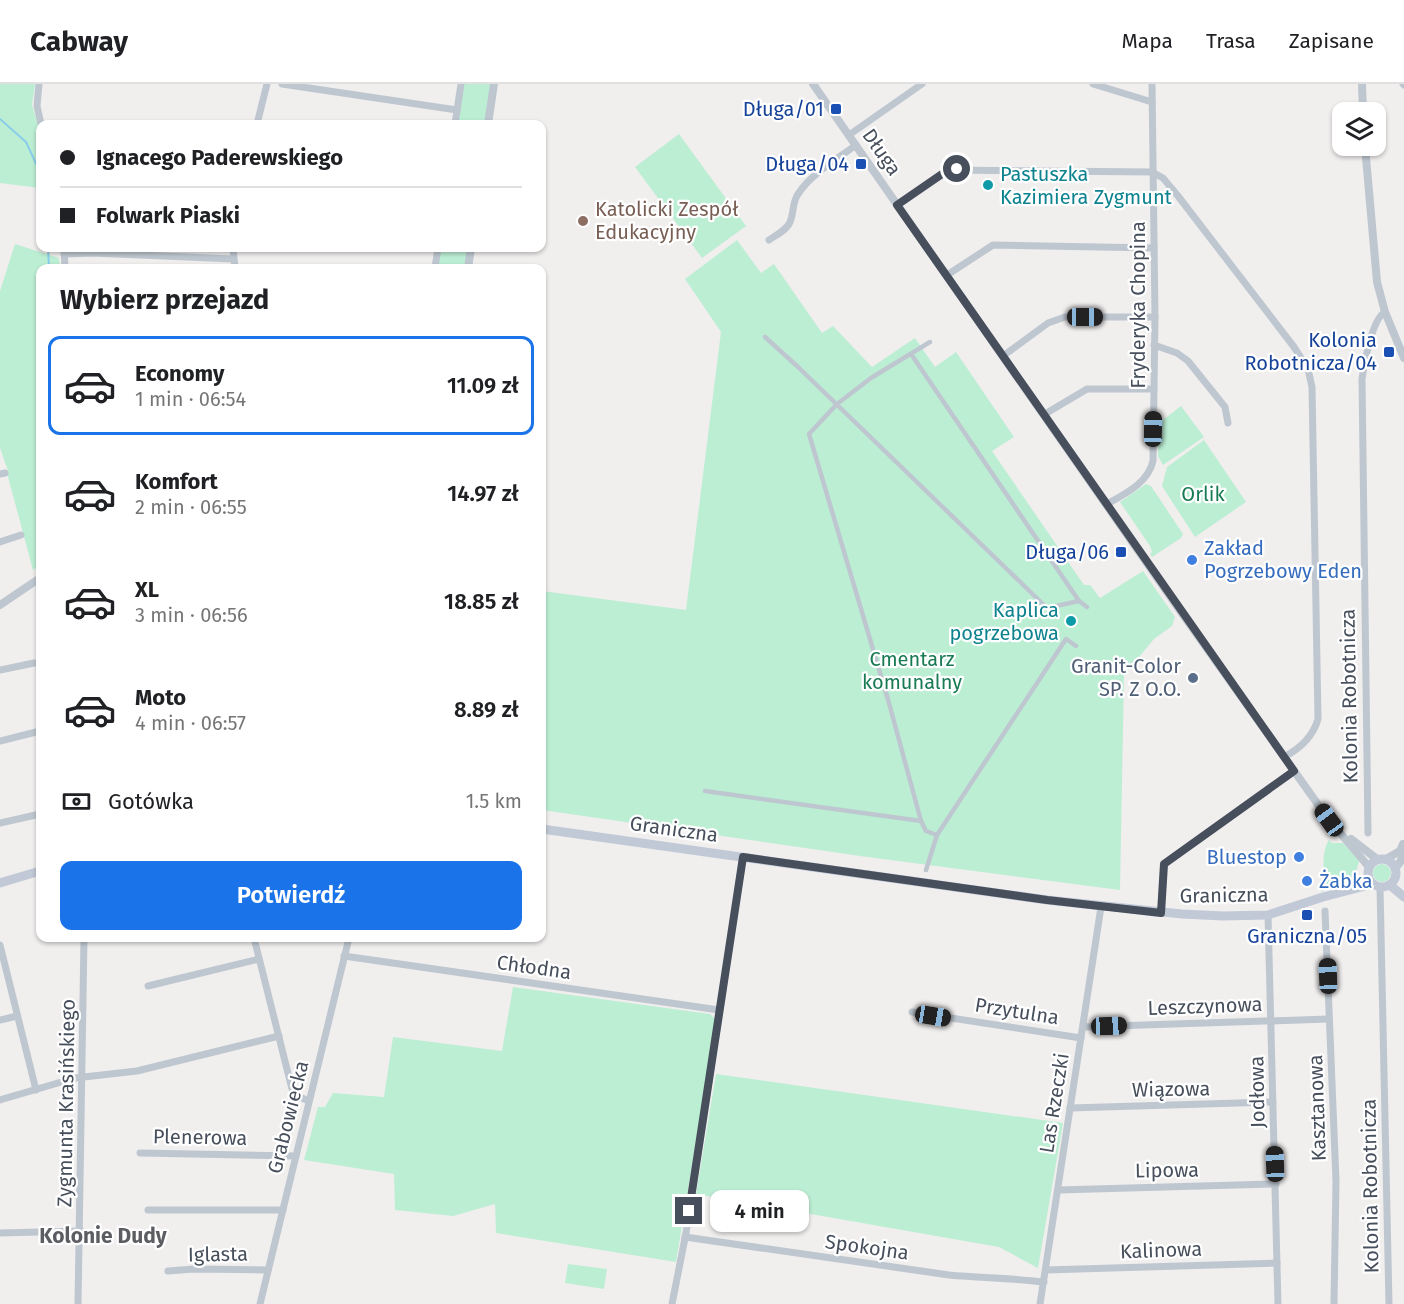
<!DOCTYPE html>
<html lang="pl">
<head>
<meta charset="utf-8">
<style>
  body { margin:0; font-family:"Fira Sans",sans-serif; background:#f2f2f2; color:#202124; height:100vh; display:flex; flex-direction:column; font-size:22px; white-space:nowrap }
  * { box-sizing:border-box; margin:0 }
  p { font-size:20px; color:#757577 }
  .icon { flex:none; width:33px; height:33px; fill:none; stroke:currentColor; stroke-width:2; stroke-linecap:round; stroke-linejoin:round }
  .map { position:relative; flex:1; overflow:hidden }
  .sheet { position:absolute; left:36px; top:180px; width:510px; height:678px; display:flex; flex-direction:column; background:#fff; border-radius:12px; box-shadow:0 2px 4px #0004 }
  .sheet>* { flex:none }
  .top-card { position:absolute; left:36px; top:36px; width:510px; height:132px; border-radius:12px; box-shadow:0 2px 4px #0004; display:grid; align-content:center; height:132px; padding:0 24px; background:#fff }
  .controls { position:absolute; left:1332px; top:18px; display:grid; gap:12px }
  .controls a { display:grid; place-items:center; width:54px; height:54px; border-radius:12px; background:#fff; box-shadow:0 2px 4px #0004; font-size:30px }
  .end { position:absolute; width:27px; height:27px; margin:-14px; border:8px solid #464f5b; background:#fff; box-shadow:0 0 0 3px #fff }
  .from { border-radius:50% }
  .bubble { position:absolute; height:42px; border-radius:12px; background:#fff; box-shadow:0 2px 4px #0004; font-size:20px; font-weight:600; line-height:42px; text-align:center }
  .car { position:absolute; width:18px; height:36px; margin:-18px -9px; border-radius:8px; box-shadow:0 0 4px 2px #0007; background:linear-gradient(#222 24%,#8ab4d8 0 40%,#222 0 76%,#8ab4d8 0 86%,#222 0) }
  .top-card b { display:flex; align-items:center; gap:21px; height:57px; font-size:22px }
  .top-card b+b { border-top:2px solid #e0e0e0 }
  .top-card i { width:15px; height:15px; background:#202124 }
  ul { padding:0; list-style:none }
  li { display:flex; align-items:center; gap:18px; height:99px; margin:0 12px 9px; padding:0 12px; border:3px solid transparent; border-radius:12px }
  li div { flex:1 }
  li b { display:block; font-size:22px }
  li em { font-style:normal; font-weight:600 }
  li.current { border-color:#1a73e8 }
  li>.icon { width:54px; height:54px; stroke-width:1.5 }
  h2 { padding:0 24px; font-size:27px; line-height:72px }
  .pay { display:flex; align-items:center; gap:15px; height:66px; padding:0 24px; font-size:22px }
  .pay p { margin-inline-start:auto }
  .primary-button { display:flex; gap:12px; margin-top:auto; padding:12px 24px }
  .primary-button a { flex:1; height:69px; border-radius:12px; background:#1a73e8; color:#fff; font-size:24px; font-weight:600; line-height:69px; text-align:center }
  header { display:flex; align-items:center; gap:36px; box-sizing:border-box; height:84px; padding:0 30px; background:#fff; border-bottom:2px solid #e0e0e0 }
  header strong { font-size:28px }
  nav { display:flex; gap:33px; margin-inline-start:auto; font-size:21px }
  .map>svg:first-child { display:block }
  .green { fill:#bceed4 }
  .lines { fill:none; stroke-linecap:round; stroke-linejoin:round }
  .stream { stroke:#8acdea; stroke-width:2 }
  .pedestrian { stroke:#bec7d0; stroke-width:4.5 }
  .minor { stroke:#bec7d0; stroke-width:7 }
  .tertiary { stroke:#bec7d0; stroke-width:8 }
  .secondary { stroke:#c1c9d7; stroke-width:9 }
  .route { stroke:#464f5b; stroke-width:8 }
  .transit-dot { fill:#1a4fb4; stroke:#fff; stroke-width:2 }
  .culture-dot { fill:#0f9aa8; stroke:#fff; stroke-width:2 }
  .education-dot { fill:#8d6e63; stroke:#fff; stroke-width:2 }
  .shop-dot { fill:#3f7fe0; stroke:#fff; stroke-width:2 }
  .service-dot { fill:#5c6f8a; stroke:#fff; stroke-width:2 }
  .labels { text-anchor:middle; stroke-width:4.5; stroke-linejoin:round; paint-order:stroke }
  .transit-label { font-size:20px; fill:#164399; stroke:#fff; text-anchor:end }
  .street-label { font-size:20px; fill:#464f5b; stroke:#fff }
  .culture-label { font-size:20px; fill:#0d838f; stroke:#fff; text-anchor:start }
  .education-label { font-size:20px; fill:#785e54; stroke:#fff; text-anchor:start }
  .park-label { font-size:20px; fill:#187b53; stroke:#fff }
  .shop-label { font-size:20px; fill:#366cbe; stroke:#fff; text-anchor:start }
  .service-label { font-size:20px; fill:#4e5e75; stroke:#fff; text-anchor:end }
  .neighbourhood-label { font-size:21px; font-weight:bold; fill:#5b5d63; stroke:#fff }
</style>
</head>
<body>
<header>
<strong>Cabway</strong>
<nav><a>Mapa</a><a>Trasa</a><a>Zapisane</a></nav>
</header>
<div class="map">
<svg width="1404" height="1220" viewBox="0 0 1404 1220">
  <rect width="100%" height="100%" fill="#f1eeee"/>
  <g class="green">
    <polygon points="0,0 35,0 32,21 40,48 40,104 0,99"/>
    <polygon points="461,0 494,0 488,40 455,40"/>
    <polygon points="679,50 746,142 702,174 635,83"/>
    <polygon points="737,156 761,189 774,180 822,249 833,242 872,283 915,254 935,283 956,268 1014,353 992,367 1084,501 1090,501 1100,514 1143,487 1175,533 1172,542 1154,555 1124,591 1120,806 860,772 542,726 542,507 686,526 721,248 685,195"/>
    <polygon points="15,160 59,174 60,184 40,184 40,481 33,486 7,389 8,387 0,364 0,207"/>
    <polygon points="438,164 471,164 468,184 435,184"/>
    <polygon points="1181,322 1204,353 1163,381 1158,372 1159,339"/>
    <polygon points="1204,356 1246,418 1195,453 1162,402 1167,383"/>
    <polygon points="1146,400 1151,402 1183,450 1181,454 1152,473 1150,470 1152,468 1150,462 1120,418"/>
    <path d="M1329,756L1332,759H1343L1359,777L1355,792L1321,808C1327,791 1319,772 1329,756Z"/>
    <circle cx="1382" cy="789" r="9"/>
    <polygon points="513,903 710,930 716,936 676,1178 496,1149 495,1120 453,1132 395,1126 394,1090 304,1076 318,1023 325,1023 333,1009 384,1013 393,953 502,967"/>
    <polygon points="716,990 1063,1039 1038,1184 999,1163 696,1110"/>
    <polygon points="568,1180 607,1185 604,1205 565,1199"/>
  </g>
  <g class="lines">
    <g class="stream">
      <polyline points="0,35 26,58 40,88"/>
      <polyline points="48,164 49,184"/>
    </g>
    <g class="pedestrian">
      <polyline points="765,253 797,282 1047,524 1079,517"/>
      <polyline points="911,270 1079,517 1087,523"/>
      <polyline points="705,707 921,737"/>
      <polyline points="937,751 1066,555 1076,562"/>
      <polyline points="926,786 937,751 926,747 921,737 889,619 809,350 837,320 871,294 930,258"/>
    </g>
    <g class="minor">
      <polyline points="39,0 37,22 41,40"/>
      <polyline points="282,0 457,26"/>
      <polyline points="1093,0 1152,18"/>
      <polyline points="1403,0 1404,1"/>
      <polyline points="257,40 267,0"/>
      <polyline points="455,40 461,0"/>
      <polyline points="849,51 922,0"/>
      <path d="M897,121L949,86L1152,88L1163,94L1178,112L1294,263L1308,285L1312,303L1318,635C1313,653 1301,664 1284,673"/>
      <path d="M769,156C776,151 787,146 790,138C794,129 792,119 798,110C812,89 836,76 856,61"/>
      <polyline points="64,164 65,184"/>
      <polyline points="233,164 235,184"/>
      <polyline points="64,170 93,169 233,175"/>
      <polyline points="435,184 438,164"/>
      <polyline points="947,191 993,161 1154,164"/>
      <polyline points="1154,261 1177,269 1188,277 1225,323 1228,339"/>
      <polyline points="1003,272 1048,239 1065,233 1155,233"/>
      <polyline points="1045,330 1087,305 1154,305"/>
      <polyline points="0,390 5,389"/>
      <path d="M1107,420C1125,410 1148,399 1153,377L1155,233L1152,0"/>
      <polyline points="0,458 21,451"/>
      <polyline points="0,586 34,579"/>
      <polyline points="0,657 40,647"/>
      <polyline points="0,739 40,730"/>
      <path d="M1368,749L1362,295C1364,280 1372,235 1385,228"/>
      <polyline points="1380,803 1389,1220"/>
      <polyline points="1325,827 1336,1097 1334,1220"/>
      <polyline points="1161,829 1164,780 1294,687"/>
      <polyline points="1268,831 1278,1220"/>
      <polyline points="254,854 292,1005 297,1012 309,1017"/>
      <polyline points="0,861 36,1006"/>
      <polyline points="344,872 719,926"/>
      <polyline points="148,902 259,875"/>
      <polyline points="912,928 1081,954"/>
      <polyline points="0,936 17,932"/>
      <polyline points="1083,943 1329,935"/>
      <polyline points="0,1016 75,994 137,987 279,952"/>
      <polyline points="1070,1024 1273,1018"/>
      <polyline points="140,1069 296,1072"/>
      <polyline points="1058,1106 1276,1100"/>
      <polyline points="148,1126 283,1126"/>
      <polyline points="0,1149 81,1147"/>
      <path d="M685,1153L949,1191C981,1194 1012,1194 1044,1198"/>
      <polyline points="1046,1186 1277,1179"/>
      <polyline points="168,1187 194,1185 268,1186"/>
      <polyline points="78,1220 84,854"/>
      <polyline points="260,1220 349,854"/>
      <polyline points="672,1220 686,1149 743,773"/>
      <polyline points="1040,1220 1101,823"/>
    </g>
    <g class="tertiary">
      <polyline points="813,0 1181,528 1329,736 1369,783"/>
      <polyline points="1362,0 1363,28"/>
      <polyline points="488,40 494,0"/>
      <polyline points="1365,62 1377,198 1385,228 1404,274"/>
      <polyline points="468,184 471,164"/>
      <polyline points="0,521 40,494"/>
      <polyline points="1351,755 1377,775"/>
      <polyline points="1386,775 1400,767 1403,760"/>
      <path d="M1396,783C1403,777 1404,769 1404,760"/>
    </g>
    <g class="secondary">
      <polyline points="542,745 1047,816 1182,830 1223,832 1268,831 1323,813 1373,800"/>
      <circle cx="1382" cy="789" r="14"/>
      <polyline points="0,799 40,787"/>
      <polyline points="1390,801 1404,813"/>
    </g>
  </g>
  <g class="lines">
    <polyline class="route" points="689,1127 743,773 1047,816 1161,829 1164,780 1294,687 897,121 942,90 949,86 957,85"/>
  </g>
  <g class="transit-dot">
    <rect x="830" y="19" width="12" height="12" rx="3"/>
    <rect x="855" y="74" width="12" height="12" rx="3"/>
    <rect x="1383" y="262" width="12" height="12" rx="3"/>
    <rect x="1115" y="462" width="12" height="12" rx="3"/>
    <rect x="1301" y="825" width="12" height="12" rx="3"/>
  </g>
  <g class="culture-dot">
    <circle cx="988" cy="101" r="6"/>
    <circle cx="1071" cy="537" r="6"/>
  </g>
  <circle class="education-dot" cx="583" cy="137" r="6"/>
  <g class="shop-dot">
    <circle cx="1192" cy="476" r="6"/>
    <circle cx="1299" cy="773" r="6"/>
    <circle cx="1307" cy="797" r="6"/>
  </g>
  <circle class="service-dot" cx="1193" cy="594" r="6"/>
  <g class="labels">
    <g class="transit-label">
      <text x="824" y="32">Długa/01</text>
      <text x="849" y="87">Długa/04</text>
      <text x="1377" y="263">Kolonia<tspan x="1377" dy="23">Robotnicza/04</tspan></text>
      <text x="1109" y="475">Długa/06</text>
      <text x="1307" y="859" text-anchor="middle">Graniczna/05</text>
    </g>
    <g class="street-label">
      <text transform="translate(882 68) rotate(55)" y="7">Długa</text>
      <text transform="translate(1138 221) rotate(-90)" y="7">Fryderyka Chopina</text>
      <text transform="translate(1349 612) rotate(-91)" y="7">Kolonia Robotnicza</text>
      <text transform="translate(674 745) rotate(8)" y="7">Graniczna</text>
      <text transform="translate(1224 811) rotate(-1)" y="7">Graniczna</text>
      <text transform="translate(534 883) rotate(8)" y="7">Chłodna</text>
      <text transform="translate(1205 922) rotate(-2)" y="7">Leszczynowa</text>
      <text transform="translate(1017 927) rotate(9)" y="7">Przytulna</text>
      <text transform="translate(1171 1005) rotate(-1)" y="7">Wiązowa</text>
      <text transform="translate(1257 1008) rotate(-91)" y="7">Jodłowa</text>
      <text transform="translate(66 1019) rotate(-89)" y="7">Zygmunta Krasińskiego</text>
      <text transform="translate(1054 1019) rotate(-81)" y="7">Las Rzeczki</text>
      <text transform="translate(1317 1024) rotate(-92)" y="7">Kasztanowa</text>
      <text transform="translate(288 1033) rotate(-76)" y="7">Grabowiecka</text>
      <text transform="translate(200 1053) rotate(1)" y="7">Plenerowa</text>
      <text transform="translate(1167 1086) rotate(-1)" y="7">Lipowa</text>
      <text transform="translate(1370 1102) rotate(-91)" y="7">Kolonia Robotnicza</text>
      <text transform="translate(867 1163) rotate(8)" y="7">Spokojna</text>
      <text transform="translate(1161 1166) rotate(-2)" y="7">Kalinowa</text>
      <text transform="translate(218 1170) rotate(-1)" y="7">Iglasta</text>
    </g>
    <g class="culture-label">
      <text x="1000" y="97">Pastuszka<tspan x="1000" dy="23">Kazimiera Zygmunt</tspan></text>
      <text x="1059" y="533" text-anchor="end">Kaplica<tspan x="1059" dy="23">pogrzebowa</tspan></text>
    </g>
    <g class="education-label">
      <text x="595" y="132">Katolicki Zespół<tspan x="595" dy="23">Edukacyjny</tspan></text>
    </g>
    <g class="park-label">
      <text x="1203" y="417">Orlik</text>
      <text x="912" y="582">Cmentarz<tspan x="912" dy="23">komunalny</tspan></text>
    </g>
    <g class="shop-label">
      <text x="1204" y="471">Zakład<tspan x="1204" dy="23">Pogrzebowy Eden</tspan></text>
      <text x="1287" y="780" text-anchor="end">Bluestop</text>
      <text x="1319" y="804">Żabka</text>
    </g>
    <g class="service-label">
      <text x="1181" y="589">Granit-Color<tspan x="1181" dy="23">SP. Z O.O.</tspan></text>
    </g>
    <g class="neighbourhood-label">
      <text x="103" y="1159">Kolonie Dudy</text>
    </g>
  </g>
</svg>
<div class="controls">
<a><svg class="icon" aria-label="layers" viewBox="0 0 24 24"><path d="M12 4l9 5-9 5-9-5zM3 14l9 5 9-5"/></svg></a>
</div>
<i class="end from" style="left:957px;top:85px"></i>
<i class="end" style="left:689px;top:1127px"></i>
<div class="bubble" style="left:710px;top:1106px;width:99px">4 min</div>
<i class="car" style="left:1085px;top:233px;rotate:90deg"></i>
<i class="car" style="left:1153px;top:345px;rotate:1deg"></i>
<i class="car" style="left:1329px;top:736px;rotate:324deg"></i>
<i class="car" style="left:1328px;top:892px;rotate:358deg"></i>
<i class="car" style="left:933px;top:932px;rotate:99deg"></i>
<i class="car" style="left:1109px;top:942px;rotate:88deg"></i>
<i class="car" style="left:1275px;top:1080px;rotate:358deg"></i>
<div class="top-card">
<b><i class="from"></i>Ignacego Paderewskiego</b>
<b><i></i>Folwark Piaski</b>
</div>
<section class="sheet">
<h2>Wybierz przejazd</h2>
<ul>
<li class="current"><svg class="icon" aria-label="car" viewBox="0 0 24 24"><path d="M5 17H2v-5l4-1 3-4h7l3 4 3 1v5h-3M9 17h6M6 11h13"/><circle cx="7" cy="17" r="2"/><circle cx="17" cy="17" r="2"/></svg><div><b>Economy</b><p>1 min · 06:54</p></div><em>11.09 zł</em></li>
<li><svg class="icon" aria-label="car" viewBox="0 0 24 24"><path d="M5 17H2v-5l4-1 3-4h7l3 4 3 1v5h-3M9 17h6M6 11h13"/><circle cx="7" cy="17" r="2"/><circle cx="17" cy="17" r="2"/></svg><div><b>Komfort</b><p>2 min · 06:55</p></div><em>14.97 zł</em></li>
<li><svg class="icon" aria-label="car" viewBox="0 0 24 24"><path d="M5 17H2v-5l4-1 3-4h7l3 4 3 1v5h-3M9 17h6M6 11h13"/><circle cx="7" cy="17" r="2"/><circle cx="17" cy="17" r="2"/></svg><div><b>XL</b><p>3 min · 06:56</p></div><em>18.85 zł</em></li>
<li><svg class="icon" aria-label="car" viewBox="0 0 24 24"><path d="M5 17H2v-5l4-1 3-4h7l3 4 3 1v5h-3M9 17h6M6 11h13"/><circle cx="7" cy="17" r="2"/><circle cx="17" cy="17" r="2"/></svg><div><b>Moto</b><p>4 min · 06:57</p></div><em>8.89 zł</em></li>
</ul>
<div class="pay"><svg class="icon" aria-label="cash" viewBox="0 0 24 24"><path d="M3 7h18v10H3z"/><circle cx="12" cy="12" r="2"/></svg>Gotówka<p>1.5 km</p></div>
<div class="primary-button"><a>Potwierdź</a></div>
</section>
</div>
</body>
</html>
